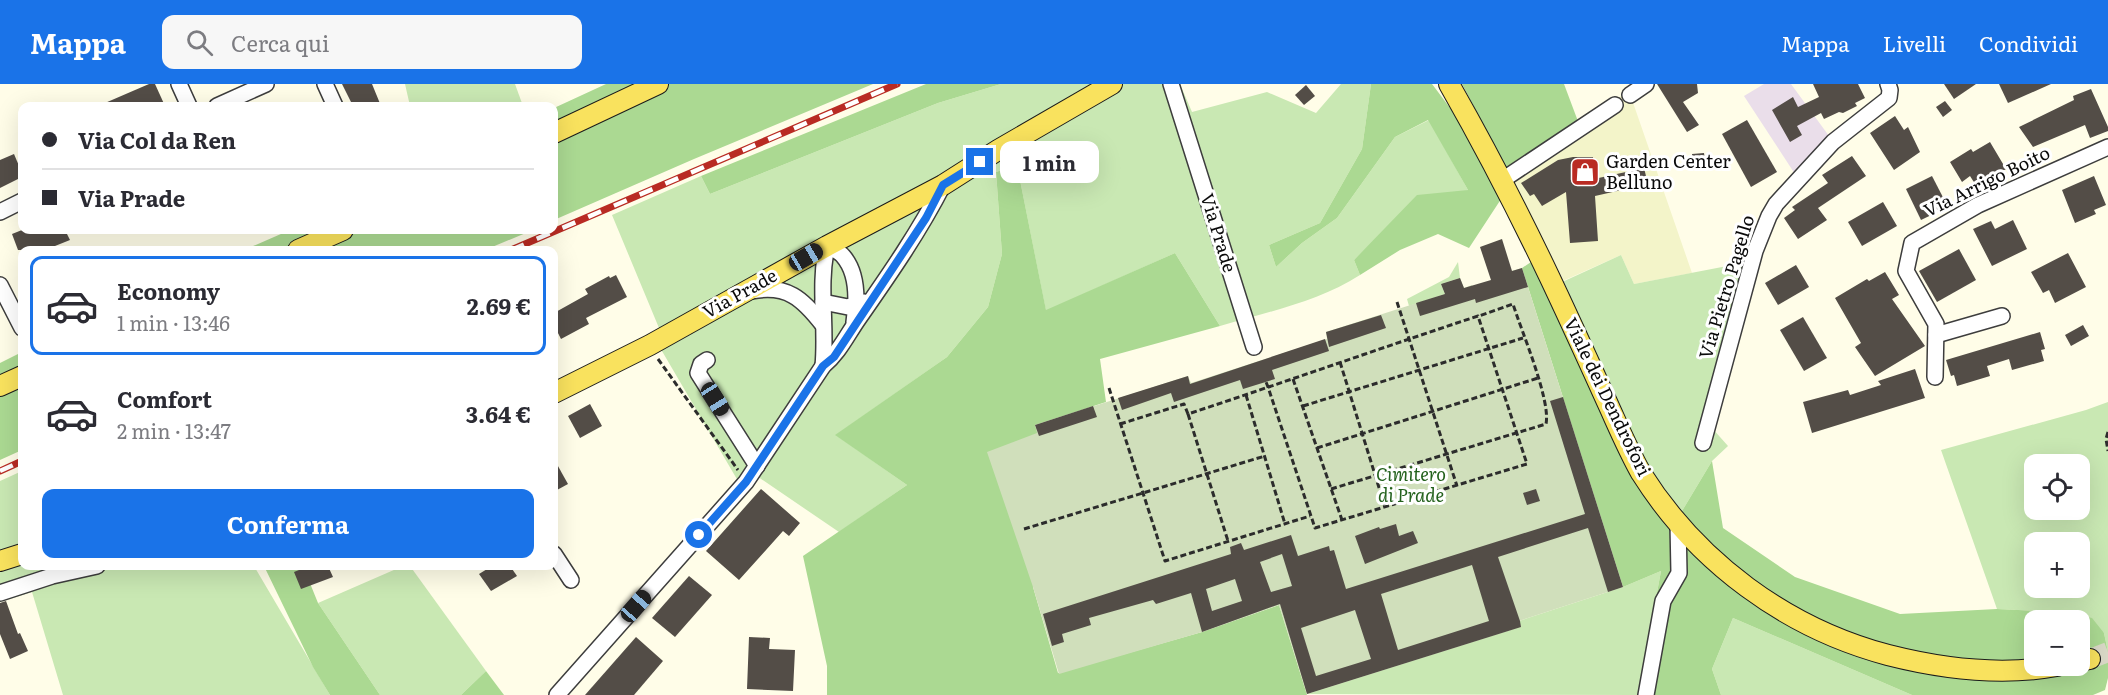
<!DOCTYPE html>
<html lang="it">
<head>
<meta charset="utf-8">
<style>
  body { margin:0; font-family:Literata,serif; background:#f7f7f7; color:#2b2b33; height:100vh; display:flex; flex-direction:column; font-size:22px; white-space:nowrap }
  * { box-sizing:border-box; margin:0 }
  p { font-size:20px; color:#7c7c81 }
  .icon { flex:none; width:33px; height:33px; fill:none; stroke:currentColor; stroke-width:2; stroke-linecap:round; stroke-linejoin:round }
  .map { position:relative; flex:1; overflow:hidden }
  .details { position:absolute; left:18px; top:162px; width:540px; height:324px; display:flex; flex-direction:column; background:#fff; border-radius:12px; box-shadow:0 6px 24px #0002 }
  .details>* { flex:none }
  .hud { position:absolute; left:18px; top:18px; width:540px; height:132px; border-radius:12px; box-shadow:0 6px 24px #0002; display:grid; align-content:center; height:132px; padding:0 24px; background:#fff }
  .tools { position:absolute; left:2024px; top:370px; display:grid; gap:12px }
  .tools a { display:grid; place-items:center; width:66px; height:66px; border-radius:12px; background:#fff; box-shadow:0 6px 24px #0002; font-size:30px }
  .end { position:absolute; width:27px; height:27px; margin:-14px; border:8px solid #1a73e8; background:#fff; box-shadow:0 0 0 3px #fff }
  .from { border-radius:50% }
  .bubble { position:absolute; height:42px; border-radius:12px; background:#fff; box-shadow:0 6px 24px #0002; font-size:20px; font-weight:700; line-height:42px; text-align:center }
  .car { position:absolute; width:18px; height:36px; margin:-18px -9px; border-radius:8px; box-shadow:0 0 4px 2px #0007; background:linear-gradient(#222 24%,#8ab4d8 0 40%,#222 0 76%,#8ab4d8 0 86%,#222 0) }
  .hud b { display:flex; align-items:center; gap:21px; height:57px; font-size:22px }
  .hud b+b { border-top:2px solid #e1e1e2 }
  .hud i { width:15px; height:15px; background:#2b2b33 }
  ul { padding:10px 0 0; list-style:none }
  li { display:flex; align-items:center; gap:18px; height:99px; margin:0 12px 9px; padding:0 12px; border:3px solid transparent; border-radius:12px }
  li div { flex:1 }
  li b { display:block; font-size:22px }
  li em { font-style:normal; font-weight:700 }
  li.on { border-color:#1a73e8 }
  li>.icon { width:54px; height:54px; stroke-width:1.5 }
  .action { display:flex; gap:12px; margin-top:auto; padding:12px 24px }
  .action a { flex:1; height:69px; border-radius:12px; background:#1a73e8; color:#fff; font-size:24px; font-weight:700; line-height:69px; text-align:center }
  header { display:flex; align-items:center; gap:36px; box-sizing:border-box; height:84px; padding:0 30px; background:#1a73e8; color:#fff }
  header strong { font-size:28px }
  nav { display:flex; gap:33px; margin-inline-start:auto; font-size:21px }
  .search { width:420px; height:54px; background:#f7f7f7; display:flex; align-items:center; gap:15px; box-sizing:border-box; padding:0 21px; border-radius:12px; color:#7c7c81; font-size:22px }
  .map>svg:first-child { display:block }
  .industrial { fill:#eadeea }
  .farmland { fill:#f3f4c9 }
  .green { fill:#c9e8b3; fill-rule:evenodd }
  .forest { fill:#abd992; fill-rule:evenodd }
  .cemetery { fill:#d0dfbb }
  .building { fill:#534d47; fill-rule:evenodd }
  .lines { fill:none; stroke-linecap:round; stroke-linejoin:round }
  .major-tunnel { stroke:#dad9c7; stroke-width:20; stroke-dasharray:20 10; stroke-linecap:butt }
  .minor-casing { stroke:#3d3d3d; stroke-width:18 }
  .major-casing { stroke:#1b1b1b; stroke-width:22 }
  .path { stroke:#2c2c2c; stroke-width:3; stroke-dasharray:6 3; stroke-linecap:butt }
  .minor { stroke:#fff; stroke-width:15 }
  .major { stroke:#f9e25e; stroke-width:20 }
  .rail-casing { stroke:#b92b23; stroke-width:7 }
  .rail { stroke:#fff; stroke-width:4.5; stroke-dasharray:14; stroke-linecap:butt }
  .route { stroke:#1a73e8; stroke-width:8 }
  .labels { text-anchor:middle; stroke-width:6; stroke-linejoin:round; paint-order:stroke }
  .poi-label { font-size:18px; fill:#0a0a0a; stroke:#fff; text-anchor:start }
  .street-label { font-size:18px; fill:#0a0a0a; stroke:#fff }
  .park-label { font-size:18px; font-style:italic; fill:#23611c; stroke:#fff }
</style>
</head>
<body>
<header>
<strong>Mappa</strong>
<div class="search"><svg class="icon" aria-label="search" viewBox="0 0 24 24"><circle cx="10" cy="10" r="6"/><path d="M15 15l6 6"/></svg>Cerca qui</div>
<nav><a>Mappa</a><a>Livelli</a><a>Condividi</a></nav>
</header>
<div class="map">
<svg width="2108" height="611" viewBox="0 0 2108 611">
  <rect width="100%" height="100%" fill="#fffde8"/>
  <polygon class="industrial" points="1764,0 1791,0 1829,52 1795,90 1744,12"/>
  <polygon class="farmland" points="1629,7 1692,189 1634,200 1621,171 1547,204 1500,90"/>
  <g class="green">
    <polygon points="405,0 515,0 523,22 410,22"/>
    <path d="M1001,0H1180L1192,28L1267,8L1316,29L1341,0H1371L1362,65L1320,139L1269,161L1276,183L1302,159L1337,134L1395,53L1429,36L1468,106L1381,150L1354,176L1360,191C1318,218 1267,228 1220,242L1175,169L1046,227L1017,81L996,88L1002,170L988,223L947,273L836,351L907,401L839,448L745,384L738,397L652,250L659,244L612,131L701,92L710,110L938,19Z"/>
    <polygon points="1621,171 1634,200 1748,178 1704,335 1728,362 1712,377 1670,447 1599,321 1547,205"/>
    <polygon points="1458,178 1460,194 1441,200 1445,210 1409,222 1407,215 1449,193"/>
    <path d="M2108,318V568L2104,549L2065,528L1997,525L1941,366L2086,326ZM2034,381H2079V426H2034ZM2034,459H2079V504H2034Z"/>
    <polygon points="22,387 22,482 254,482 330,611 63,611 32,508 0,518 0,397"/>
    <polygon points="403,482 410,482 486,587 461,611 380,611 318,519"/>
    <polygon points="1661,487 1638,611 1307,610 1520,543 1519,537 1623,503"/>
    <polygon points="1733,534 1912,611 1721,611 1712,585"/>
  </g>
  <g class="forest">
    <polygon points="606,0 873,0 694,75 554,136 554,24"/>
    <polygon points="926,0 1001,0 938,19 710,110 701,92"/>
    <polygon points="1371,0 1432,0 1500,90 1507,106 1469,164 1438,150 1400,166 1360,191 1354,176 1417,111 1468,106 1428,36 1395,53 1337,134 1302,159 1276,183 1269,161 1320,139 1362,65"/>
    <polygon points="1462,0 1564,0 1579,40 1509,89"/>
    <polygon points="1017,81 1046,226 1175,169 1220,242 1100,275 1106,318 1035,341 1038,349 1033,503 1058,589 1202,548 1279,521 1307,611 827,611 827,582 803,472 907,401 835,351 947,273 988,223 1002,170 996,88"/>
    <polygon points="290,146 533,146 485,166 244,166"/>
    <path d="M1534,176L1599,321L1670,447L1712,377L1723,444L1795,493L1900,530L1997,525L2065,528L2092,534L2104,549L2108,568V594L2105,606L2093,611H1912L1733,534L1712,585L1721,611H1638L1661,487L1623,503L1522,184ZM2034,537H2079V582H2034Z"/>
    <polygon points="22,268 22,366 0,376 0,279"/>
    <polygon points="264,482 303,482 318,519 380,611 330,611 313,583"/>
    <polygon points="486,587 504,611 461,611"/>
  </g>
  <polygon class="cemetery" points="1522,184 1623,503 1519,537 1521,543 1307,610 1279,521 1202,548 1059,590 1033,503 987,368 1037,349 1035,341 1188,292 1191,299 1327,255 1326,248 1445,210 1441,200 1460,194 1464,204 1472,201 1475,208 1508,188"/>
  <g class="building">
    <polygon points="149,0 155,0 165,22 98,22"/>
    <polygon points="342,0 372,0 381,22 353,22"/>
    <polygon points="1657,0 1697,0 1698,9 1683,18 1699,41 1687,48"/>
    <polygon points="1813,0 1858,0 1865,14 1855,19 1857,22 1843,29 1839,28 1824,35 1821,29 1797,42 1802,51 1790,58 1772,26 1793,13 1798,23 1819,13"/>
    <polygon points="1944,0 1976,0 1954,15"/>
    <polygon points="1999,0 2051,0 2008,19"/>
    <polygon points="1306,1 1315,12 1304,21 1295,11"/>
    <polygon points="2091,5 2108,43 2108,47 2090,54 2085,41 2033,63 2019,43 2074,16 2073,12"/>
    <polygon points="1945,17 1952,26 1943,33 1936,23"/>
    <polygon points="1895,32 1904,46 1908,43 1920,68 1894,86 1870,49"/>
    <polygon points="1747,36 1777,88 1751,103 1722,50"/>
    <polygon points="1990,58 2006,85 1977,103 1970,92 1962,98 1950,78 1971,65 1973,68"/>
    <polygon points="1704,69 1706,83 1693,85 1692,70"/>
    <polygon points="14,70 22,89 22,93 0,104 0,76"/>
    <polygon points="1852,72 1866,92 1818,124 1827,136 1798,155 1784,134 1795,126 1792,123 1828,99 1822,91"/>
    <polygon points="1573,73 1593,73 1594,95 1644,84 1648,100 1595,112 1598,157 1570,159 1566,108 1542,122 1534,110 1530,112 1521,99 1558,76"/>
    <polygon points="1932,92 1948,123 1921,136 1906,105"/>
    <polygon points="2094,92 2106,121 2094,126 2096,130 2075,139 2062,106"/>
    <polygon points="1883,118 1897,142 1862,162 1848,138"/>
    <polygon points="2013,136 2027,165 1992,182 1973,145 1991,137 1995,145"/>
    <polygon points="22,146 65,146 70,156 45,166 18,166 12,150"/>
    <polygon points="1502,155 1512,187 1522,184 1528,203 1476,219 1475,215 1420,232 1416,219 1445,210 1441,200 1460,194 1464,204 1491,196 1480,163"/>
    <polygon points="1959,165 1976,196 1937,218 1919,187"/>
    <polygon points="2068,169 2086,203 2055,219 2049,206 2043,209 2031,188"/>
    <polygon points="1796,181 1809,203 1778,221 1765,199"/>
    <polygon points="1885,188 1899,211 1892,215 1925,262 1875,292 1855,263 1861,259 1835,214 1867,195 1869,197"/>
    <polygon points="616,191 627,213 586,234 589,240 561,255 554,241 554,229 588,210 585,205 609,192 610,194"/>
    <polygon points="1381,231 1386,244 1329,263 1326,248"/>
    <polygon points="1803,233 1827,274 1804,287 1780,246"/>
    <polygon points="2083,241 2089,252 2071,262 2065,251"/>
    <polygon points="2040,248 2045,265 2041,266 2044,277 2012,286 2009,275 1987,282 1990,292 1957,302 1954,291 1951,292 1946,276"/>
    <polygon points="1325,255 1329,267 1272,286 1275,295 1243,305 1240,296 1174,318 1171,309 1122,326 1118,314 1188,292 1190,300"/>
    <polygon points="1915,285 1925,314 1812,349 1803,318 1848,306 1850,311 1881,301 1878,297"/>
    <path d="M1563,313L1623,503L1608,508L1588,444L1498,473L1520,537L1521,543L1307,610L1280,520L1202,548L1191,509L1156,520L1153,516L1089,534L1091,541L1062,550L1064,558L1052,562L1043,530L1231,470L1230,463L1241,459L1244,466L1291,451L1298,472L1329,462L1330,467L1334,466L1346,505L1585,430L1550,317ZM1282,470L1292,502L1271,508L1260,478ZM1472,481L1489,537L1398,566L1381,510ZM1235,495L1242,517L1212,527L1206,505ZM1355,526L1371,575L1316,592L1301,544Z"/>
    <polygon points="590,320 602,342 580,354 568,332"/>
    <polygon points="1093,322 1097,333 1039,352 1035,341"/>
    <polygon points="554,375 568,400 557,406 554,399"/>
    <polygon points="761,405 800,439 789,452 783,447 739,496 706,467"/>
    <polygon points="1536,405 1540,417 1527,421 1523,409"/>
    <polygon points="1396,440 1399,452 1413,447 1418,459 1365,480 1355,452 1379,443 1380,445"/>
    <polygon points="298,482 328,482 333,493 301,505 294,488 299,486"/>
    <polygon points="492,482 510,482 517,492 491,507 479,490"/>
    <polygon points="689,492 712,511 675,553 652,534"/>
    <polygon points="6,517 18,550 20,549 28,567 10,575 0,550 0,519"/>
    <polygon points="636,553 663,577 634,611 585,611"/>
    <polygon points="749,553 770,554 769,565 795,566 793,607 747,605"/>
  </g>
  <g class="lines">
    <polyline class="major-tunnel" points="2090,575 2108,568"/>
    <g class="minor-casing">
      <g id="minor">
        <polyline points="179,0 189,22"/>
        <polyline points="325,0 335,22"/>
        <polyline points="1171,0 1254,263"/>
        <polyline points="1630,11 1646,0"/>
        <polyline points="217,22 266,0"/>
        <polyline points="1501,97 1615,21"/>
        <polyline points="0,128 22,117"/>
        <polyline points="0,201 22,244"/>
        <path d="M752,207C787,200 803,215 823,241"/>
        <polyline points="823,218 848,223 864,218"/>
        <polyline points="1936,251 2002,232"/>
        <polyline points="707,276 701,280 698,289 757,382"/>
        <path d="M823,282C827,242 818,202 827,162C832,165 839,167 843,172C858,189 857,218 854,238"/>
        <polyline points="1935,293 1936,240 1906,187 1912,159 1978,121 2108,63"/>
        <polyline points="1703,359 1755,167 1769,132 1776,120 1833,58 1889,14 1890,6 1888,0"/>
        <polyline points="554,470 571,496"/>
        <polyline points="0,509 52,492 97,482"/>
        <path d="M557,611L746,398L823,282C839,269 847,251 859,234C889,191 919,148 943,101"/>
        <polyline points="1646,611 1663,517 1679,489 1678,439"/>
      </g>
    </g>
    <g class="major-casing">
      <g id="major">
        <path d="M1449,0C1485,63 1518,127 1549,192C1569,234 1588,276 1607,318C1618,342 1628,366 1641,389C1697,478 1786,544 1888,571C1943,585 2001,592 2057,582"/>
        <polyline points="554,49 658,0"/>
        <polyline points="298,166 343,146"/>
        <polyline points="0,302 22,292"/>
        <polyline points="554,309 650,261 827,162 943,101 998,66 1112,0"/>
        <polyline points="0,477 22,470"/>
        <polyline points="2079,577 2090,575"/>
      </g>
    </g>
    <g class="path">
      <polyline points="1397,218 1457,402"/>
      <polyline points="658,275 738,386"/>
      <polyline points="1340,278 1385,423"/>
      <polyline points="1293,295 1342,436"/>
      <polyline points="1109,304 1165,477 1310,432"/>
      <polyline points="1246,311 1285,440"/>
      <polyline points="1303,322 1523,254"/>
      <polyline points="1188,330 1228,457"/>
      <path d="M1120,340L1184,320L1188,330C1285,298 1381,264 1478,232L1527,380L1315,444L1268,303L1266,298"/>
      <polyline points="2108,348 2106,355 2108,367"/>
      <polyline points="1317,364 1538,294"/>
      <path d="M1331,405L1546,340C1551,316 1521,246 1513,220L1479,232"/>
      <polyline points="1024,445 1265,372"/>
    </g>
    <use href="#minor" class="minor"/>
    <use href="#major" class="major"/>
    <g class="rail-casing">
      <g id="rail">
        <polyline points="511,166 897,0"/>
        <polyline points="0,387 22,377"/>
      </g>
    </g>
    <use href="#rail" class="rail"/>
  </g>
  <g class="lines">
    <polyline class="route" points="699,451 746,398 823,282 834,273 926,134 943,101 980,78"/>
  </g>
  <defs>
    <g id="shop-square" transform="scale(1.5)"><rect x="-9" y="-9" width="18" height="18" rx="4" fill="#b92b23" stroke="#fff"/><path d="M-5-2.5h2.3a2.7 3.5 0 0 1 5.4 0H5L5.5 6h-11ZM-1.5-2.5h3a1.5 2.3 0 0 0-3 0Z" fill="#fff"/></g>
  </defs>
  <g fill-rule="evenodd">
    <use href="#shop-square" x="1585" y="88"/>
  </g>
  <g class="labels">
    <g class="poi-label">
      <text x="1606" y="84">Garden Center<tspan x="1606" dy="21">Belluno</tspan></text>
    </g>
    <g class="street-label">
      <text transform="translate(1987 98) rotate(-26)" y="6">Via Arrigo Boito</text>
      <text transform="translate(1218 149) rotate(73)" y="6">Via Prade</text>
      <text transform="translate(1727 203) rotate(-73)" y="6">Via Pietro Pagello</text>
      <text transform="translate(740 210) rotate(-29)" y="6">Via Prade</text>
      <text transform="translate(1607 313) rotate(64)" y="6">Viale dei Dendrofori</text>
    </g>
    <g class="park-label">
      <text x="1411" y="397">Cimitero<tspan x="1411" dy="21">di Prade</tspan></text>
    </g>
  </g>
</svg>
<div class="tools">
<a><svg class="icon" aria-label="locate" viewBox="0 0 24 24"><circle cx="12" cy="12" r="6"/><path d="M12 2v4M12 18v4M2 12h4M18 12h4"/></svg></a>
<a>+</a>
<a>−</a>
</div>
<i class="end from" style="left:699px;top:451px"></i>
<i class="end" style="left:980px;top:78px"></i>
<div class="bubble" style="left:1000px;top:57px;width:99px">1 min</div>
<i class="car" style="left:806px;top:173px;rotate:60deg"></i>
<i class="car" style="left:715px;top:315px;rotate:148deg"></i>
<i class="car" style="left:636px;top:522px;rotate:41deg"></i>
<div class="hud">
<b><i class="from"></i>Via Col da Ren</b>
<b><i></i>Via Prade</b>
</div>
<section class="details">
<ul>
<li class="on"><svg class="icon" aria-label="car" viewBox="0 0 24 24"><path d="M5 17H2v-5l4-1 3-4h7l3 4 3 1v5h-3M9 17h6M6 11h13"/><circle cx="7" cy="17" r="2"/><circle cx="17" cy="17" r="2"/></svg><div><b>Economy</b><p>1 min · 13:46</p></div><em>2.69 €</em></li>
<li><svg class="icon" aria-label="car" viewBox="0 0 24 24"><path d="M5 17H2v-5l4-1 3-4h7l3 4 3 1v5h-3M9 17h6M6 11h13"/><circle cx="7" cy="17" r="2"/><circle cx="17" cy="17" r="2"/></svg><div><b>Comfort</b><p>2 min · 13:47</p></div><em>3.64 €</em></li>
</ul>
<div class="action"><a>Conferma</a></div>
</section>
</div>
</body>
</html>
